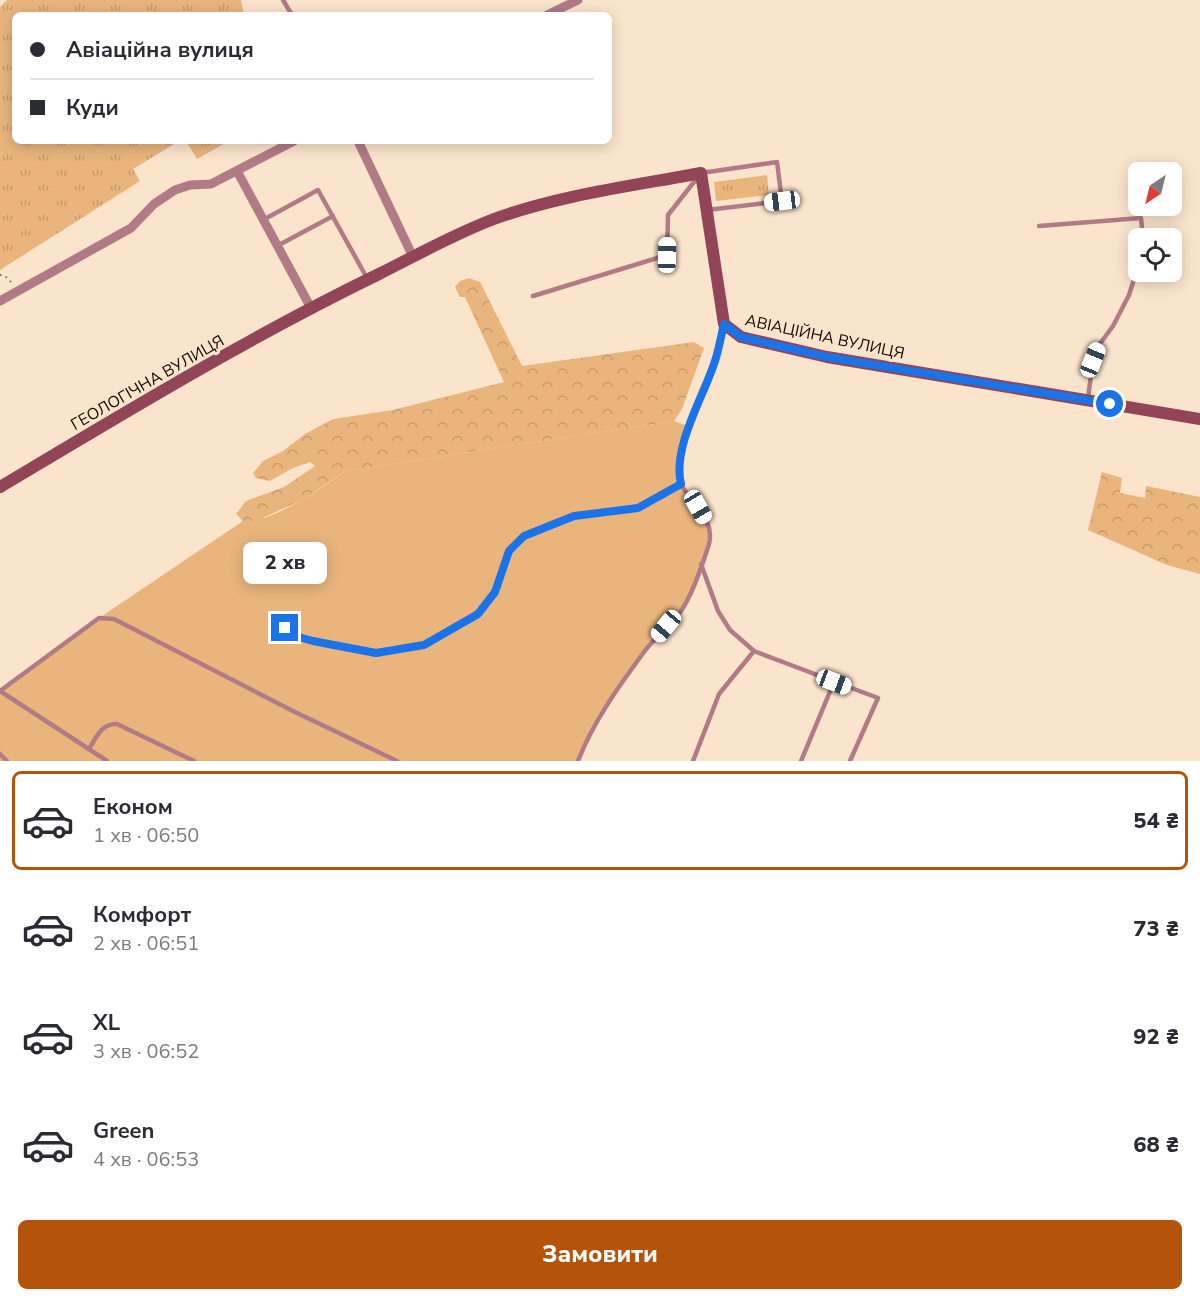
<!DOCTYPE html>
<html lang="uk">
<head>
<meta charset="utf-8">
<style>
  body { margin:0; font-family:"Nunito Sans",sans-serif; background:#f7f7f7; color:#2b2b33; height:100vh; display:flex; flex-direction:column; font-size:22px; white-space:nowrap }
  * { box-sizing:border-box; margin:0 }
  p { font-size:20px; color:#7c7c81 }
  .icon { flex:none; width:33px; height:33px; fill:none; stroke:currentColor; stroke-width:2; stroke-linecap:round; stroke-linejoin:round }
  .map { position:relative; height:761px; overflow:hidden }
  .details { display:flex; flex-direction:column; background:#fff; flex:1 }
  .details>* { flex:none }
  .top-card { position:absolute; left:12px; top:12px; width:600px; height:132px; border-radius:9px; box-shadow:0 3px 15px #0003; display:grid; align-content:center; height:132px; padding:0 18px; background:#fff }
  .needle { width:39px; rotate:215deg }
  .controls { position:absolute; left:1128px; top:162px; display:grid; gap:12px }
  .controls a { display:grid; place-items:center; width:54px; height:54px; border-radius:9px; background:#fff; box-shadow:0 3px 15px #0003; font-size:30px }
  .end { position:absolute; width:27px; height:27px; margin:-14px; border:8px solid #1a73e8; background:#fff; box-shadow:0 0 0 3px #fff }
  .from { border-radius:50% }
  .bubble { position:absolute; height:42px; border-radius:9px; background:#fff; box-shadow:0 3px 15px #0003; font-size:20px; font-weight:800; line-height:42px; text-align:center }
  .car { position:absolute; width:18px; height:36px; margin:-18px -9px; border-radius:8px; box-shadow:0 0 4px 2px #0007; background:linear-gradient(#fff 24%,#345 0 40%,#fff 0 76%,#345 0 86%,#fff 0) }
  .top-card b { display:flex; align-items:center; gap:21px; height:57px; font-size:22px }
  .top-card b+b { border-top:2px solid #e1e1e2 }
  .top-card i { width:15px; height:15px; background:#2b2b33 }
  ul { padding:10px 0 0; list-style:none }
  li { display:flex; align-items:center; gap:18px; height:99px; margin:0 12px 9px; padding:0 6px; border:3px solid transparent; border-radius:9px }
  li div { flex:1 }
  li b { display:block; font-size:22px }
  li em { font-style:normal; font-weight:800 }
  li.selected { border-color:#b45309 }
  li>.icon { width:54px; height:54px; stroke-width:1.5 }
  .button { display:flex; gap:12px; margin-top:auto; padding:12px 18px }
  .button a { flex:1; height:69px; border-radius:9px; background:#b45309; color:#fff; font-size:24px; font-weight:800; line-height:69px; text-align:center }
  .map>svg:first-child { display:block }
  .grass { fill:url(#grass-tufts) }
  .forest { fill:url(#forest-crowns) }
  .garden { fill:#e9b57d }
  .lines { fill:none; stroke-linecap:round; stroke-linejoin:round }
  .path { stroke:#806f5f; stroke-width:2; stroke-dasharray:1.5 4.5; stroke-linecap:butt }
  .lane { stroke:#b17b85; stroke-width:4.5 }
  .street { stroke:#b17b85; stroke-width:9 }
  .secondary { stroke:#914556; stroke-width:12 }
  .route { stroke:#1a73e8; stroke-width:8 }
  .labels { text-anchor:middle; stroke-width:6; stroke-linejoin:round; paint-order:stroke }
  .street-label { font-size:16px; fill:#150900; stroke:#fbe4cc }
</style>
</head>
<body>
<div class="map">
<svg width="1200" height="761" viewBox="0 0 1200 761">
  <defs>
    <pattern id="grass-tufts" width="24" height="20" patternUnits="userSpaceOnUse" patternTransform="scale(1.5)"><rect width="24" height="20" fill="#e9b57d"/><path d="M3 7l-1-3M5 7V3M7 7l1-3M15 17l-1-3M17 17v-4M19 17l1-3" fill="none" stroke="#c79a6a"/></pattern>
    <pattern id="forest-crowns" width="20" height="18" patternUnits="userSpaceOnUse" patternTransform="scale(1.5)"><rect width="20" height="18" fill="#e9b57d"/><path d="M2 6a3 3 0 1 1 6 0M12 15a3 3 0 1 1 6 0" fill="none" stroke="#c79a6a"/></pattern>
  </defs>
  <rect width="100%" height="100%" fill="#fbe4cc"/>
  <g class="grass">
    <polygon points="7,0 241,0 244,15 15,15 15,141 179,141 133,169 140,181 0,270 0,7"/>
    <polygon points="186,141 229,141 197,159"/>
    <polygon points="767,175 769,195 716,201 714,182"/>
  </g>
  <g class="forest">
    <polygon points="469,278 480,282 522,366 694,342 704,348 682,409 674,421 346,471 302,500 254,522 243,521 236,514 246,501 284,487 315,466 310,462 293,468 270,481 256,478 253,473 263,461 283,451 305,434 333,419 393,410 504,382 465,297 460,297 455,287 460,281"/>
    <polygon points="1102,472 1122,478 1120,493 1145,498 1146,486 1200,497 1200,574 1167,565 1088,530"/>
  </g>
  <path class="garden" d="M674,421L690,427L678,472L681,485L698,507L710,532L701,564L681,611L645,650L600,718L578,761H0V691L99,618L243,521C273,523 321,488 346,471Z"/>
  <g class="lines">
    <polyline class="path" points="0,275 5,276 12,283"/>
    <g class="lane">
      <polyline points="283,0 292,15"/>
      <polyline points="263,220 318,190 367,278"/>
      <polyline points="1039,226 1141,218 1143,238"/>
      <polyline points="277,246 333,216"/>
      <polyline points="533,296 667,255 668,215 701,173 777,162 782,201 707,210"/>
      <polyline points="1088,398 1093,360 1099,345 1113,326 1129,295 1138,267"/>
      <polyline points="701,564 718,611 730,630 754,651 878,698 850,761"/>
      <polyline points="275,620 295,636 331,646 376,653 424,645 478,614 495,592 509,551 524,536 574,516 638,508 681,485"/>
      <polyline points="0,691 99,618 114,619 293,711 397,761"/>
      <polyline points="0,691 107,761"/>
      <path d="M89,749C96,737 102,723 117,724L194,761"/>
      <polyline points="0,754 7,761"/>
      <path d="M578,761C593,722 619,686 644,652C655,637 670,626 681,611C692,595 703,563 709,544C717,512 677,497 678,470C681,435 703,395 715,362C719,351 721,339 724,327"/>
      <polyline points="693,761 719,694 754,651"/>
      <polyline points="801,761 834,682"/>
    </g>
    <g class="street">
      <polyline points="547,15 578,0"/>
      <polyline points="358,141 413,257"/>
      <polyline points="237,171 311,308"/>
      <polyline points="0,301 131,228 154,204 175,190 190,185 211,184 294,141"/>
    </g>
    <path class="secondary" d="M0,487C124,413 249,337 379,274C417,255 454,234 494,219C560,195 632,186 701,173L724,324L741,337L827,357L1200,419"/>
  </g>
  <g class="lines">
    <path class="route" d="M285,628L295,636L313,641L376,653L424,645L478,614L495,592L509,551L524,536L574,516L638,508L681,484C672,447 704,396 715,361C719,349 721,336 724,324L741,337L827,357L1110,404"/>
  </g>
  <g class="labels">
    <g class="street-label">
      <text transform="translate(825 336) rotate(12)" y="6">АВІАЦІЙНА ВУЛИЦЯ</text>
      <text transform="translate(147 382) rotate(-30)" y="6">ГЕОЛОГІЧНА ВУЛИЦЯ</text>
    </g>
  </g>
</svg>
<div class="controls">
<a><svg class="needle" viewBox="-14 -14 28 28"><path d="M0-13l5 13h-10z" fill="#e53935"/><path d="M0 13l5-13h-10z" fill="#7c7c81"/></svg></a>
<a><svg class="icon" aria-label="locate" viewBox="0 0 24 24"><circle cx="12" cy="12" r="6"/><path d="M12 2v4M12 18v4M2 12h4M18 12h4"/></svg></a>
</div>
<i class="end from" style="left:1110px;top:404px"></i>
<i class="end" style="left:285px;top:628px"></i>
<div class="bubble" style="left:243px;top:542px;width:84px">2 хв</div>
<i class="car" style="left:782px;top:201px;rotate:263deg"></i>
<i class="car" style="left:667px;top:255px;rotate:1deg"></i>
<i class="car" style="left:1093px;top:360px;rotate:22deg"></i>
<i class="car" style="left:698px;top:507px;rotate:150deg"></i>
<i class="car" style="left:666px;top:626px;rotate:220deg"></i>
<i class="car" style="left:834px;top:682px;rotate:111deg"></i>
<div class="top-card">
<b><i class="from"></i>Авіаційна вулиця</b>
<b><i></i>Куди</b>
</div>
</div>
<section class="details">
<ul>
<li class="selected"><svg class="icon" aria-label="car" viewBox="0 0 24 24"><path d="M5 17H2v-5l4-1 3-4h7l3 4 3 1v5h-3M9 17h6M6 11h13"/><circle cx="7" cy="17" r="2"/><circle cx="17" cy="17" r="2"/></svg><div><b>Економ</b><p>1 хв · 06:50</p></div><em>54 ₴</em></li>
<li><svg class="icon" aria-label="car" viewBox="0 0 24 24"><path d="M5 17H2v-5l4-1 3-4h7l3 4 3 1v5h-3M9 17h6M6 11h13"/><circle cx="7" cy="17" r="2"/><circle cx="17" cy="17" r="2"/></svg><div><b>Комфорт</b><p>2 хв · 06:51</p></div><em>73 ₴</em></li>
<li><svg class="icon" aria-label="car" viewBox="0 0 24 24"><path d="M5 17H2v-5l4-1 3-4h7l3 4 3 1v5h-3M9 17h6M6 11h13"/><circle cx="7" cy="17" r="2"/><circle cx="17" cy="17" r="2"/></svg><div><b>XL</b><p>3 хв · 06:52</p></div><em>92 ₴</em></li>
<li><svg class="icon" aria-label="car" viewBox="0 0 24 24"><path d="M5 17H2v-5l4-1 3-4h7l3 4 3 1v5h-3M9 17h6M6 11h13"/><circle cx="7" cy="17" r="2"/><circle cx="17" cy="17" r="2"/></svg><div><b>Green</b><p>4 хв · 06:53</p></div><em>68 ₴</em></li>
</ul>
<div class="button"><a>Замовити</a></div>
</section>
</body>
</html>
